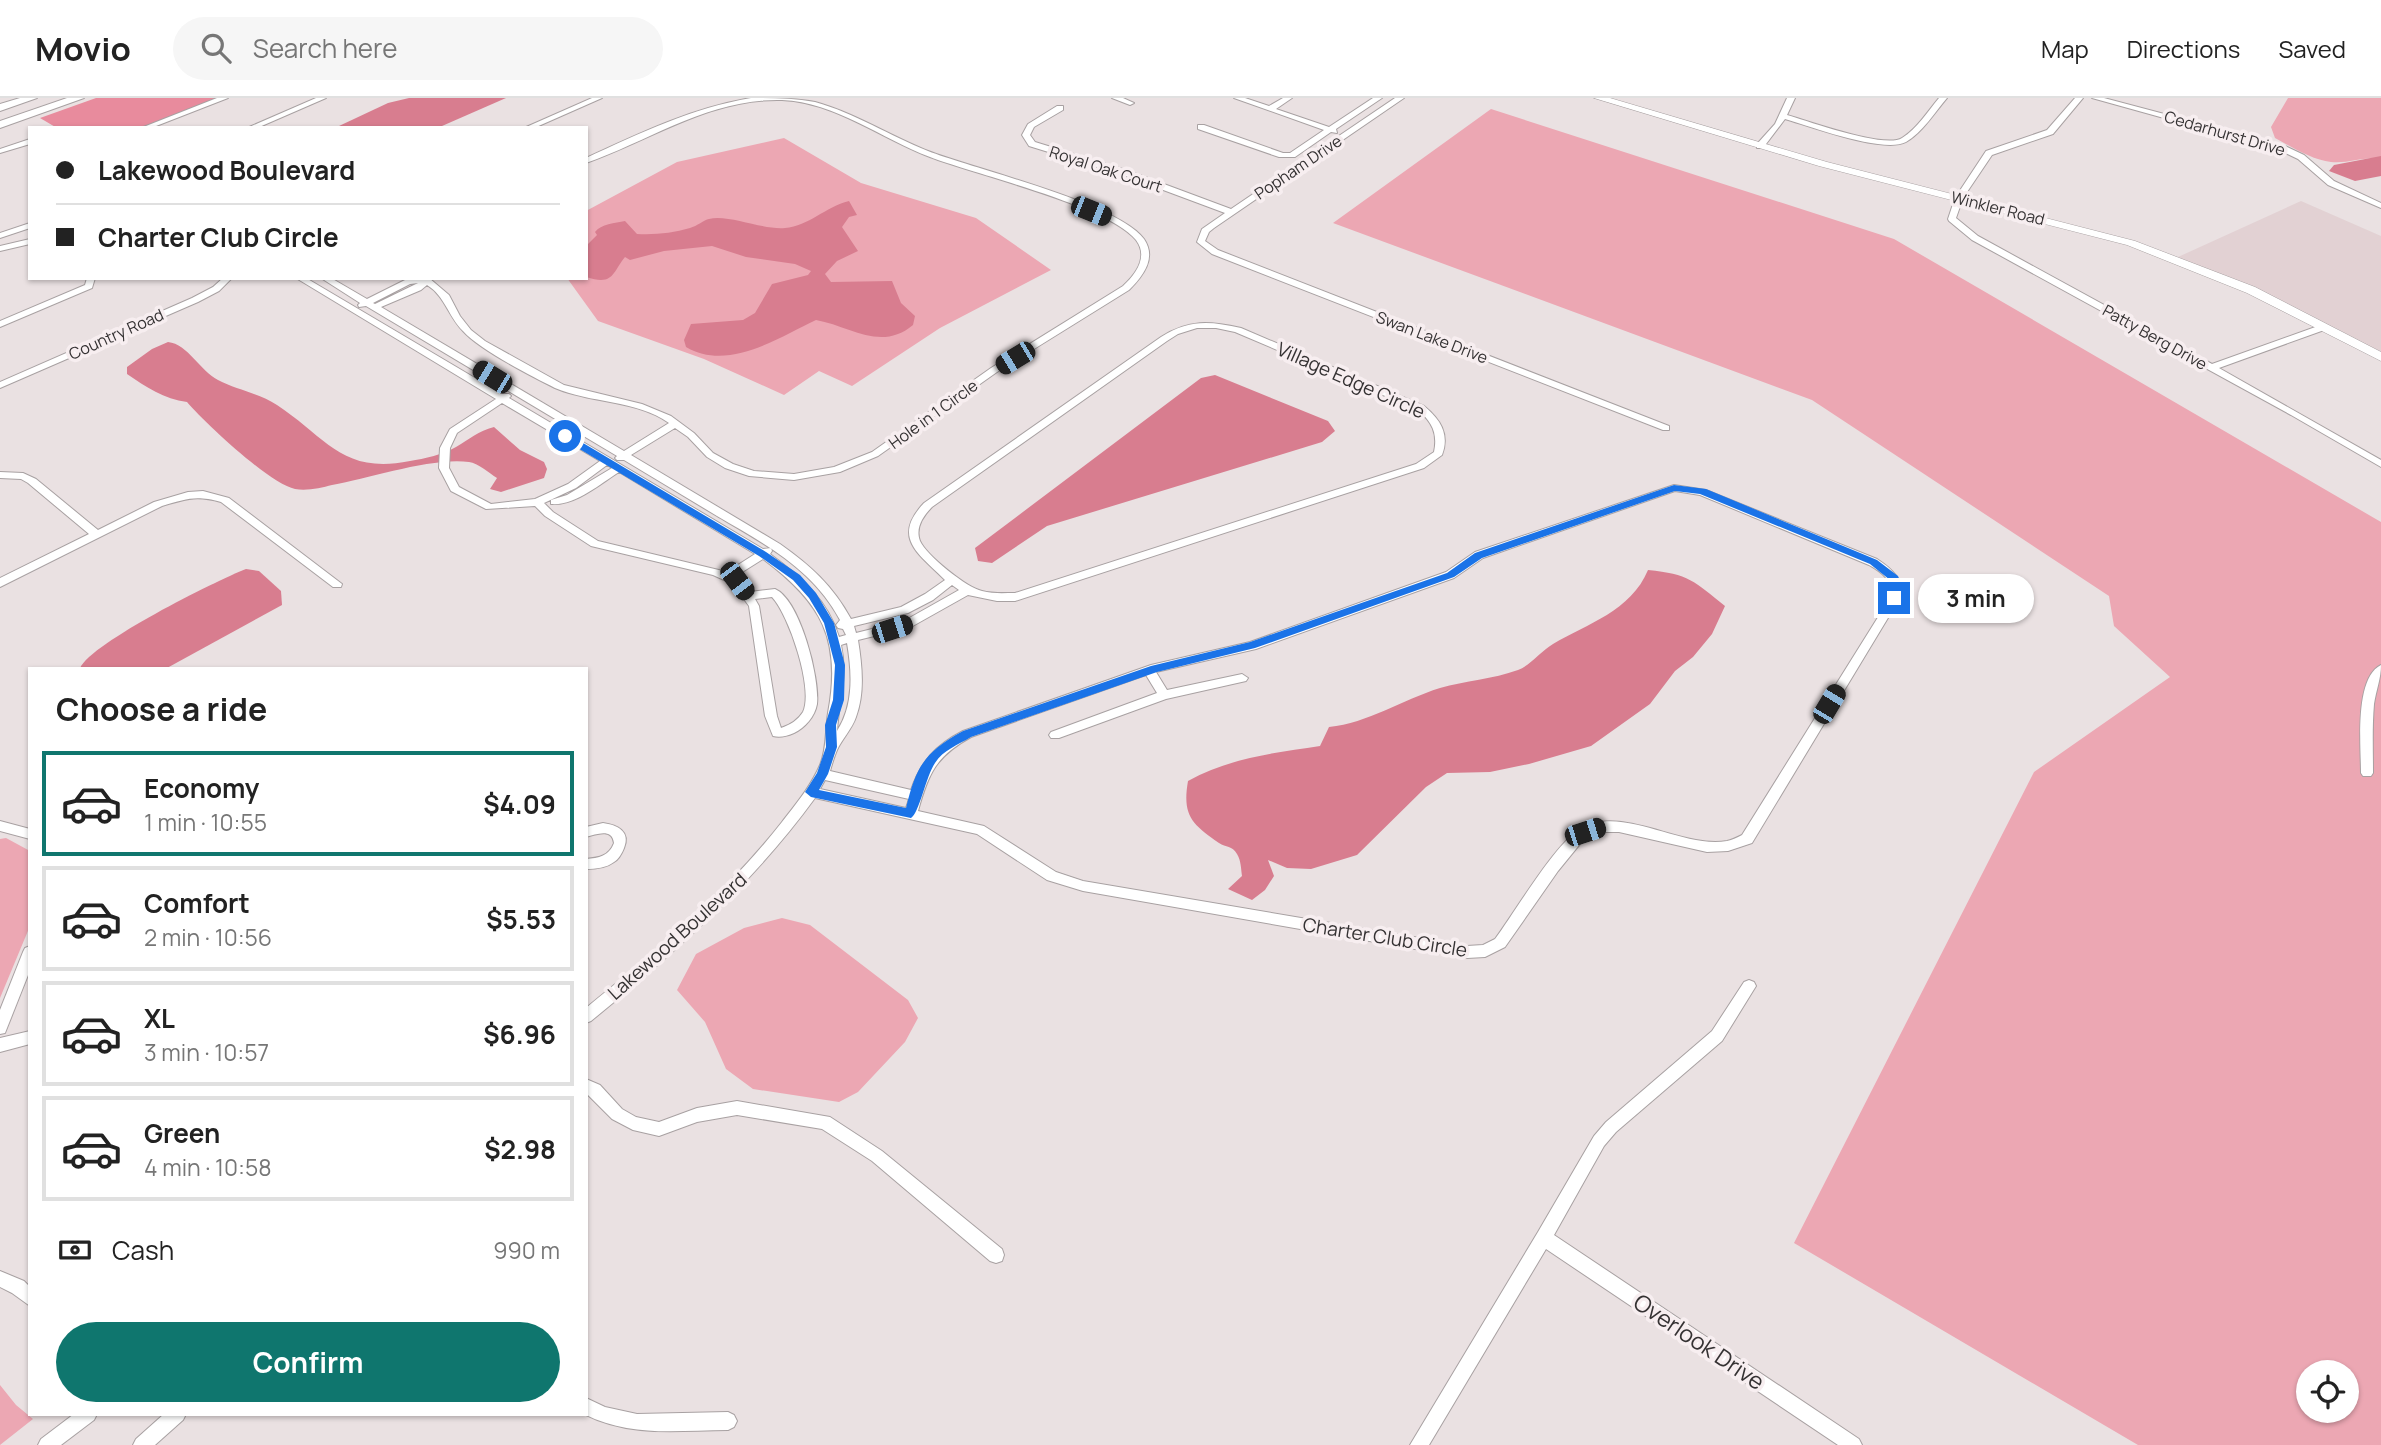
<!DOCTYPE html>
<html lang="en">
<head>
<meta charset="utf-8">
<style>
  body { margin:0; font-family:Manrope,sans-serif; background:#f6f6f6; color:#222; height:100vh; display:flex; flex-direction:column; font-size:26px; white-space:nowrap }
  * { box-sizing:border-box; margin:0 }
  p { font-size:23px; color:#767676 }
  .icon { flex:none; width:38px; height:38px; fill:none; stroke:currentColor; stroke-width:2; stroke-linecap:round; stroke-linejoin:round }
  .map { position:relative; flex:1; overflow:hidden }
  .details { position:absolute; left:28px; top:569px; width:560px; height:749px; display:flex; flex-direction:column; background:#fff; border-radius:0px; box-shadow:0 2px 5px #0004 }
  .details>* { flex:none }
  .hud { position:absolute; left:28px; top:28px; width:560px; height:154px; border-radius:0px; box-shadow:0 2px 5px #0004; display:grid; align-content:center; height:154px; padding:0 28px; background:#fff }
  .buttons { position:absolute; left:2296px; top:1262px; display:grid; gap:14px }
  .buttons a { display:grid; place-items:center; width:63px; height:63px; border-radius:50%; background:#fff; box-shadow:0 2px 5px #0004; font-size:35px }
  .end { position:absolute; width:32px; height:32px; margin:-16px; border:9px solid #1a73e8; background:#fff; box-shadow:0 0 0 4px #fff }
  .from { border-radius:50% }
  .bubble { position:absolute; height:49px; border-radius:24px; background:#fff; box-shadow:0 2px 5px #0004; font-size:23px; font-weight:700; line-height:49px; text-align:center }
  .car { position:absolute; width:21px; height:42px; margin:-21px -10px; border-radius:9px; box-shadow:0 0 5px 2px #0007; background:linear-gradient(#222 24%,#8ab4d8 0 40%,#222 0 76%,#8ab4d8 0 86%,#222 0) }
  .hud b { display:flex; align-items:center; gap:24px; height:66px; font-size:26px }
  .hud b+b { border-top:2px solid #e0e0e0 }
  .hud i { width:18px; height:18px; background:#222 }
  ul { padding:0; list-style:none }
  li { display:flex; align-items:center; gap:21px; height:105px; margin:0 14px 10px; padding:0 14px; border:4px solid #e0e0e0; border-radius:0px }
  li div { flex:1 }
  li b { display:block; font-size:26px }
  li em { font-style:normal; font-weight:700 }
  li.active { border-color:#0f766e }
  li>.icon { width:63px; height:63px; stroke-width:1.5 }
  h2 { padding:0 28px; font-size:32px; line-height:84px }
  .pay { display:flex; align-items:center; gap:18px; height:77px; padding:0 28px; font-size:26px }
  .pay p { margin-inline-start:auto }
  .action { display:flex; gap:14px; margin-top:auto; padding:14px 28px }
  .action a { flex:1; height:80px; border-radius:42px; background:#0f766e; color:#fff; font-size:28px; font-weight:700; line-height:80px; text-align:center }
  header { display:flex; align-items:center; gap:42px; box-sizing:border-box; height:98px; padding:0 35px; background:#fff; border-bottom:2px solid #e0e0e0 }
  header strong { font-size:33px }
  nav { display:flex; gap:38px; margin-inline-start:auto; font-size:24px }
  .search { width:490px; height:63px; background:#f6f6f6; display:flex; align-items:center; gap:18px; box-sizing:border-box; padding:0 24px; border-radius:38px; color:#767676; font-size:26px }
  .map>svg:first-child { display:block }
  .built { fill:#e2d1d3 }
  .green { fill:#eca7b3; fill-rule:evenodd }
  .forest { fill:#e88b9d }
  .water { fill:#d87d8f }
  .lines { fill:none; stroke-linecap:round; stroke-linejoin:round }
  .street-casing { stroke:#a8a1a2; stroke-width:2 }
  .secondary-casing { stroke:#a8a1a2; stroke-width:1 }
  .primary-casing { stroke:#a8a1a2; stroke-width:2 }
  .street { fill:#fff; fill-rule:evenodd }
  .secondary { fill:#fff; fill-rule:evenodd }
  .primary { fill:#fff; fill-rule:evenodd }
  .route { fill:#1a73e8 }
  .labels { text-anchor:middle; stroke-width:7; stroke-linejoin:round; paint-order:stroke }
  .far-street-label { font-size:16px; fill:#353233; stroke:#f7eef0 }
  .street-label { font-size:19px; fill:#353233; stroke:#f7eef0 }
  .near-street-label { font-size:23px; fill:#353233; stroke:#f7eef0 }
</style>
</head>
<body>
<header>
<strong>Movio</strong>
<div class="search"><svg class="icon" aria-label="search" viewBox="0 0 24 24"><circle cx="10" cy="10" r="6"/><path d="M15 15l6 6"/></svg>Search here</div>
<nav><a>Map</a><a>Directions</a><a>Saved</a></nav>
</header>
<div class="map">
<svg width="2381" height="1347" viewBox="0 0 2381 1347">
  <rect width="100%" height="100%" fill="#eae1e2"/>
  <polygon class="built" points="2301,103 2381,138 2381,256 2254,190 2178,159"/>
  <g class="green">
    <path d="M2288,0H2381V61C2364,58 2348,66 2331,64C2312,62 2292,49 2275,40L2271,29Z"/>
    <path d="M1491,11L1894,141L2381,424V1347H2138L1794,1145L2034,674L2170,579L2114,528L2109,498L1812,302L1333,125ZM2308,1274H2347V1312H2308Z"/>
    <polygon points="784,40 861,85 976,120 1051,172 940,230 852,288 819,273 784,297 704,261 598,223 567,180 586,180 586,113 677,64"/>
    <polygon points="6,740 30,753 30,828 0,900 0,741"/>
    <polygon points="782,820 810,827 908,902 918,920 905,944 858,994 839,1004 753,991 726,971 705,924 677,892 696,856 744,830"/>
    <polygon points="0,1287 16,1307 33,1321 0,1347"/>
  </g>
  <polygon class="forest" points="96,0 226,0 147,30 57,30 40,20"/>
  <g class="water">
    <polygon points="409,0 506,0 442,28 340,30 339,28 388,5"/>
    <polygon points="2381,58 2381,78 2355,83 2329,73 2334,67"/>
    <path d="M849,103L857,117L849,119L842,129L858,153L837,163L825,176L831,184L892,183L901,205L915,218L913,227C881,254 850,228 816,222C778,240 728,274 686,249L684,242L691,226L743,222L755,215L772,186L808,177L811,173L795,166L746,159L712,148L664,153L630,162L625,159C612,175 614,188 586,179V148L597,137L595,134C601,126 615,125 625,123L637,136C655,137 673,135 690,130C697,128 704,122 709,121C728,116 762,132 785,130C809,128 825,109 849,103Z"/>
    <path d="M168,244C188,246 200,273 218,282C237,292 259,295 277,307C326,339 342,377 410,363C424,361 444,356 456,349C470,341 478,333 494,329L520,352L544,364L547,371L544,380L501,394L490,391L497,380C489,375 478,365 469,364C433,359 370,380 332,387C321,390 307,393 295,391C270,386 205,325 187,304C164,301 146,289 127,276V269L152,251Z"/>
    <polygon points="1215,277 1328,323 1335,333 1322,344 1047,428 992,465 978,463 975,450 1201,280"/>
    <path d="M246,471L259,473L281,493L282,507L167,570H80C91,545 215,483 246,471Z"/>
    <path d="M1648,472C1689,476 1694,483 1725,508L1712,536L1693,559L1675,573L1650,606L1591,648L1529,666L1490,674L1447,675L1426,689L1357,757L1311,771L1287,770L1268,762L1274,778L1265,792L1252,802L1228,791L1242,778C1241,771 1241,762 1237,756C1232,747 1226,750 1219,745C1192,726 1182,718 1188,683C1230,660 1273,655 1320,648L1329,629C1368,625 1402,602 1440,590C1465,583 1493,581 1518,572C1531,567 1541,553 1553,546C1587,526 1631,513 1648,472Z"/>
  </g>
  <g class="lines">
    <g class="street-casing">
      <g id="street">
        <polygon points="217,0 228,0 151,30 141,30"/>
        <polygon points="316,0 326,0 257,30 247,30"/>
        <polygon points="592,0 602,0 534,30 524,30"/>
        <path d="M751,0C772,0 794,0 815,4C855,15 890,38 928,53C974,71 1118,105 1144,141C1157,160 1143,178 1129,192L997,274L878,358L840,374L794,382L749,378L725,370L707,359L688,339L675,330L631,357L780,446C810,467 833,488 851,521L901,509L925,496L945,482C919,456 891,440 924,405L1161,239C1189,221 1210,223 1241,230L1424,308C1440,321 1450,336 1442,357L1424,370L1015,503H997L968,497L911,529L858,542C862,567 865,595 856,619C852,631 842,641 837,652C834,659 832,666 830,673L911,692C921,663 936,647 963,633L1151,567L1250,544L1446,474L1475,454L1674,387L1706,392L1877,461C1892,471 1904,481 1900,500L1752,745L1728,753L1707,754L1619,734H1601L1589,738L1580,746L1558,773L1505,849L1485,859L1467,860L1083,793L1047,782L977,736L815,700C750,789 675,854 591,923L586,925V910C656,853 726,796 782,724C796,706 811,688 820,667C827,650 825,633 828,615C842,541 821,504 763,461L736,478L741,480L750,494L775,491C800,502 820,580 817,606C815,618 805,630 794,635C787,638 780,640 773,638L765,618L749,508L733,486L713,477L591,448L545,418L535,408L486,411L451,393L439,370L440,350L450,331L496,301L296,180H306L502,296H509L511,298L509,300L763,451L771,450L772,453L770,456C800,478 828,502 839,539L846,537L843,531L838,530L836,527L840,522C813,471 765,446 717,418C686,399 655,381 624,362H617L615,360L617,358L366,208L359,209L358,207L360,205L321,180H331L367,201L405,182L429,180L449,197L460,218L471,232L485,243L564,287L642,306L671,318L694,335L713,355L733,366L754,373L794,376L834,369L872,354L991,270L1123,188C1135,177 1149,159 1136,142C1109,108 977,77 930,59C882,41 835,4 782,2C710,0 651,42 586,65V60C640,35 692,10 751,0ZM418,185L375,206L373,205L410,186ZM427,187C445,198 448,218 463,233C480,252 531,278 555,290C589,305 637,302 669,325L624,353L381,209L421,192ZM1197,230H1216L1235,234L1418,312C1432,324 1438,335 1434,354L1416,366L1015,495C1004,495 993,496 982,493C967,490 926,457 920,443C915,430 923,418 932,409L1167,243L1178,236ZM502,305L600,363L568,386L535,401L491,406L459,389L449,370L450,350L457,335ZM607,367L612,370L567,397L551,402V406C575,408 600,386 619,374L755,456L727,474L598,443L553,414L544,405L576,390ZM1675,393L1700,397L1869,467C1883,475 1893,482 1890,500L1742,737C1738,739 1732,742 1727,743C1681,751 1622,706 1580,731C1555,746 1515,814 1495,841L1483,847L1467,848L1083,783L1056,774L984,728L918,713C928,676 936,658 971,639L1146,577L1157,595L1051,634L1049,637L1051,640H1059L1166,601L1246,583L1248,580L1242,576L1167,592L1156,574L1256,551L1454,480L1483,460ZM952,487L959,492L904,523L856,535L854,528L908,515L933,502ZM772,499C789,517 814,591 803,614C798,622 790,627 781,630L777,618L759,508L755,501ZM847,545C852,574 854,607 837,633C839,602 848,579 841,547ZM825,682L909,701L906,710L820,691Z"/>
        <polygon points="1112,0 1123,0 1134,5 1130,7"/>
        <polygon points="1234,0 1245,0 1269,8 1283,0 1292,0 1276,11 1329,29 1373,0 1382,0 1336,31 1337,35 1331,34 1295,59 1279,59 1198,31 1198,27 1204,27 1283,55 1290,55 1324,32"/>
        <polygon points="1395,0 1404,0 1214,130 1209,134 1205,143 1218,152 1669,328 1669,332 1663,332 1212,156 1197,144 1202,131 1225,115 1123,77 1029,48 1022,37 1028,26 1057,8 1063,8 1063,12 1034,29 1030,37 1035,44 1129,73 1231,111"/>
        <path d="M1787,0H1795L1787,17C1808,23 1885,51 1902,40C1917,31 1928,13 1939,0H1947C1935,14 1922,35 1906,44C1884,56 1809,28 1785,21L1763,50H1757V46L1775,26Z"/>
        <polygon points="2075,0 2083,0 2053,36 1992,57 1963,100 1956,120 1978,138 2212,266 2321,227 2327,227 2327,231 2219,270 2381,362 2381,369 2291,317 1972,142 1949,123 1948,121 1955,100 1986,53 2047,32"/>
        <polygon points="2092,0 2104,0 2285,48 2304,57 2334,83 2381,105 2381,110 2328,87 2298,61 2279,52"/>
        <polygon points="30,41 30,46 0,55 0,51"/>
        <polygon points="30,125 30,130 0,140 0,135"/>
        <polygon points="30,141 30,146 0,153 0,148"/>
        <polygon points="87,180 95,180 92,190 0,229 0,223 85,187"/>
        <polygon points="223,180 232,180 219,193 198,204 0,290 0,284 192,200 213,189"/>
        <path d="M0,374L23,375L36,381L98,432L154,404L188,394L203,393L229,400L342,486L341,489H333L221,404C195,397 187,401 162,408L0,489V480L89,436L28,385L21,381L0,380Z"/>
        <path d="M2381,567C2381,581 2376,592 2374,606C2372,629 2373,652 2373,675L2371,678H2363L2361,675C2361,649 2354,580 2381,567Z"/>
        <polygon points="0,723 30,731 30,741 0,733"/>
        <path d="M603,725C617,727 631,733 624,750C622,755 619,761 614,764C606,770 596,771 586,771V761C599,760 609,758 614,745C612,730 597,736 586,739V729Z"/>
        <polygon points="30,848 30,872 5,935 0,936 0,912 23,854 25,850"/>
        <polygon points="1749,882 1754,884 1756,888 1722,943 1616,1034 1604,1048 1554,1137 1859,1341 1862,1347 1838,1347 1546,1151 1429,1347 1410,1347 1538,1134 1594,1038 1606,1024 1712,933 1744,884"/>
        <polygon points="30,933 30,946 0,954 0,940"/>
        <polygon points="586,981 600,987 622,1011 636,1019 659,1024 697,1010 737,1003 830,1019 882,1053 1002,1151 1004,1157 1002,1163 996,1165 990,1163 872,1063 822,1031 737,1017 697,1024 659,1038 633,1032 612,1021 586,995"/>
        <polygon points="0,1173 24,1183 30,1189 30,1208 12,1195 0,1189"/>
        <path d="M586,1300L605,1309L637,1316L728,1314L734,1317L737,1323L734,1329L728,1332C677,1332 632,1340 584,1316H586Z"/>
        <polygon points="74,1316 97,1316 94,1322 61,1347 38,1347 41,1341"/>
        <polygon points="164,1316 186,1316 183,1322 155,1347 133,1347 136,1341"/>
      </g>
    </g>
    <g class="secondary-casing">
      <polygon id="secondary" points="1594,0 1610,0 1827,64 2135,143 2255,189 2381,254 2381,263 2247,195 2127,147 1819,68"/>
    </g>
    <g class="primary-casing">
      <g id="primary">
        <polygon points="20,0 37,0 0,13 0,6"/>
        <polygon points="67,0 84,0 0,30 0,23"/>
      </g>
    </g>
    <use href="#street" class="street"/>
    <use href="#secondary" class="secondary"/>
    <use href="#primary" class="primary"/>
  </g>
  <path class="route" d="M561,336H568L766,454L800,477L816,495L834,525L845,567L844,602L836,627L837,649L828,676L819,692L906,710C916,668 925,654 963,633L1151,568L1250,544L1447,475L1475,455L1674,387L1706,391L1877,462L1898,478L1903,490L1898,502H1891L1892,490L1890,482L1870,466L1700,396L1675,393L1482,460L1454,479L1255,550L1157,574L971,639C958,647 943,652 935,665C926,678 919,716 911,720L811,699L805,694L817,675L826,649L825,627L833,602L835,567L824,525L809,500L793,482L759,458L561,340Z"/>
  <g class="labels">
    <g class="far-street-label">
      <text transform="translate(2225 35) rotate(16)" y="6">Cedarhurst Drive</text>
      <text transform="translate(1298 69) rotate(-34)" y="6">Popham Drive</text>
      <text transform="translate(1106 71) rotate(18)" y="6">Royal Oak Court</text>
      <text transform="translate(1998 110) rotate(14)" y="6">Winkler Road</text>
      <text transform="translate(116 236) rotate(-24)" y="6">Country Road</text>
      <text transform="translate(1432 239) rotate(21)" y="6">Swan Lake Drive</text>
      <text transform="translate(2155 239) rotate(29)" y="6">Patty Berg Drive</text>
      <text transform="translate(933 316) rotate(-36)" y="6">Hole in 1 Circle</text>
    </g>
    <g class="street-label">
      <text transform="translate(1351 282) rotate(24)" y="7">Village Edge Circle</text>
      <text transform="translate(677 838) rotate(-42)" y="7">Lakewood Boulevard</text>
      <text transform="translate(1385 839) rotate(9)" y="7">Charter Club Circle</text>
    </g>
    <g class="near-street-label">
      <text transform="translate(1699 1244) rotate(34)" y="8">Overlook Drive</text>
    </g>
  </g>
</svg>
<div class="buttons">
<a><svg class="icon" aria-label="locate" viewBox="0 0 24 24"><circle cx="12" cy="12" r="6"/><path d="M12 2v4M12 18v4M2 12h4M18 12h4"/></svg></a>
</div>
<i class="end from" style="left:565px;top:338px"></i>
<i class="end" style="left:1894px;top:500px"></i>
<div class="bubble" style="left:1918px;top:476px;width:116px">3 min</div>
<i class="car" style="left:1091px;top:113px;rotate:112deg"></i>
<i class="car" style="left:1015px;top:260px;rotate:239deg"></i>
<i class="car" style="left:492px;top:279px;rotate:301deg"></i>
<i class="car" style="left:737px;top:483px;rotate:143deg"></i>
<i class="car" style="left:892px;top:531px;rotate:72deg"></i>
<i class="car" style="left:1829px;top:606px;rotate:31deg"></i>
<i class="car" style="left:1585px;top:734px;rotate:72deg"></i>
<div class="hud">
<b><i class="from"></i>Lakewood Boulevard</b>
<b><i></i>Charter Club Circle</b>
</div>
<section class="details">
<h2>Choose a ride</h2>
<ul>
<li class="active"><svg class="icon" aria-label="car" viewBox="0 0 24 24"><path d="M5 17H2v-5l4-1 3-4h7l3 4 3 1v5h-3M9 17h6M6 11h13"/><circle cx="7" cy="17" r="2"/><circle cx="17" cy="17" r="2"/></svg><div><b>Economy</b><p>1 min · 10:55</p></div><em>$4.09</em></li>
<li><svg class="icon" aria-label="car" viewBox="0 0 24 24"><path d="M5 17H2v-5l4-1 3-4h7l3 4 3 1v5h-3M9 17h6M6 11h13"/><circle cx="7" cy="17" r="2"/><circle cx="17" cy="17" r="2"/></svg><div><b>Comfort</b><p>2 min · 10:56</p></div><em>$5.53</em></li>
<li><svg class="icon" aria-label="car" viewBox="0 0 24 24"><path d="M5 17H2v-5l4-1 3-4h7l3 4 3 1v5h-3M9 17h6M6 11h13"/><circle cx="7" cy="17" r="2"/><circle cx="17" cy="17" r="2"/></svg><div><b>XL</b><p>3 min · 10:57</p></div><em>$6.96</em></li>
<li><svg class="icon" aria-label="car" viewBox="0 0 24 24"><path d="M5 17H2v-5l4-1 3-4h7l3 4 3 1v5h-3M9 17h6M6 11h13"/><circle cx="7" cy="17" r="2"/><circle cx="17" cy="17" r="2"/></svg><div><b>Green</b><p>4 min · 10:58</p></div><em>$2.98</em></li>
</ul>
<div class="pay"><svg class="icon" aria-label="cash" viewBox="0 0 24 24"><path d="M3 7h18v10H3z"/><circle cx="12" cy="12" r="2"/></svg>Cash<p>990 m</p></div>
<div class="action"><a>Confirm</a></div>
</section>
</div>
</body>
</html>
